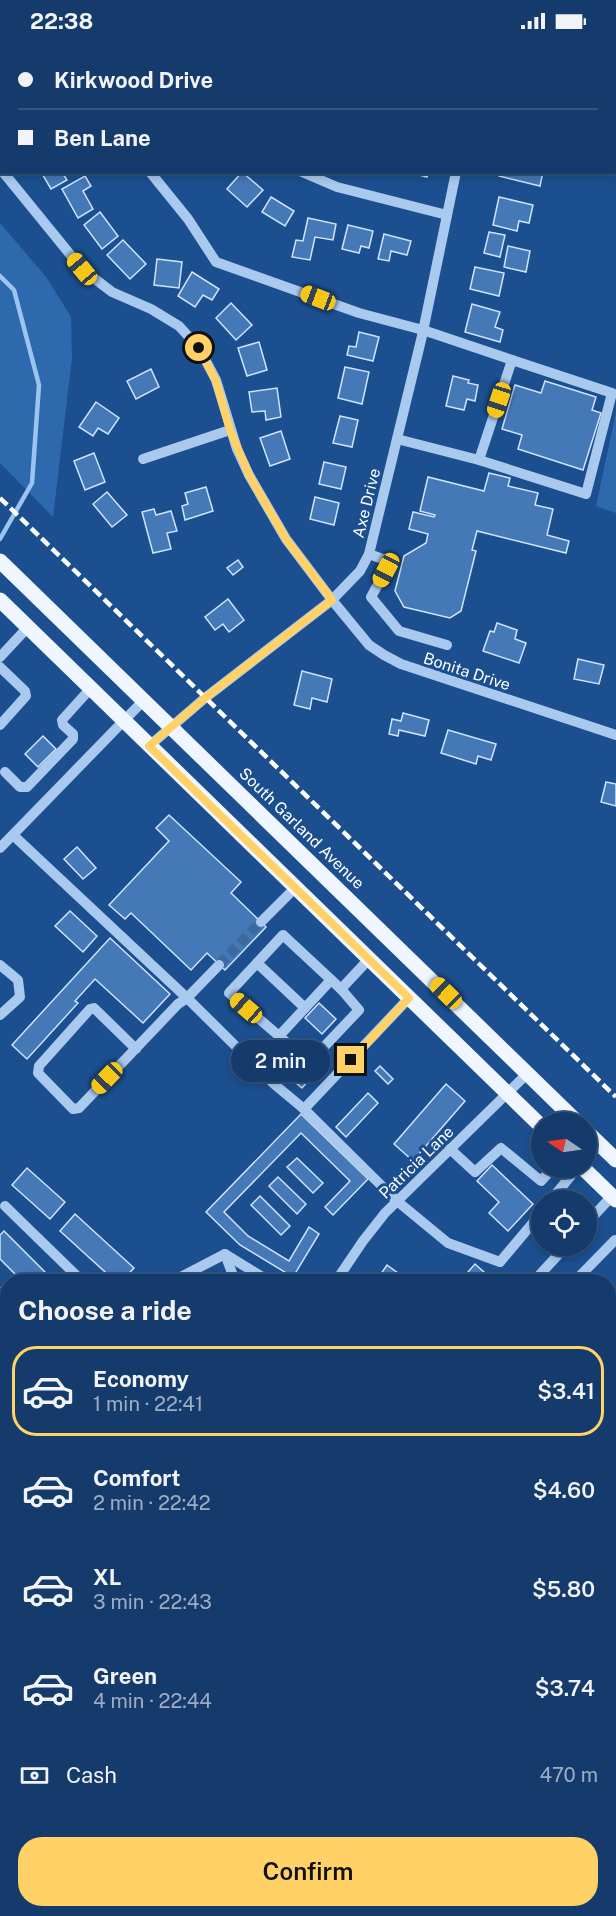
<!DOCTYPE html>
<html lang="en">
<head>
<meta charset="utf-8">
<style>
  body { margin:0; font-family:"Public Sans",sans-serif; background:#1d4271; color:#f1f3f6; height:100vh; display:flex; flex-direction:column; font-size:22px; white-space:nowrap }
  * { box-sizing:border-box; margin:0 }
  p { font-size:20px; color:#9dadc1 }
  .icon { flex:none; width:33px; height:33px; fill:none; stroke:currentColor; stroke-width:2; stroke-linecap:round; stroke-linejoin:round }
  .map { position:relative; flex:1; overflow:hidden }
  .details { position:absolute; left:0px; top:1232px; width:616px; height:644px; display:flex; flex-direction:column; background:#143b6b; border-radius:24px 24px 0 0; box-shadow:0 3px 9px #0003,0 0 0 2px #33557e }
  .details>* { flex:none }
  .top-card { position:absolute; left:0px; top:0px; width:616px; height:132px; box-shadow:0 3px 9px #0003,0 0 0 2px #33557e; display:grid; align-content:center; height:132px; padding:0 18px; background:#143b6b }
  .needle { width:39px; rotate:283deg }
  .fabs { position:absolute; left:531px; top:1070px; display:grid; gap:12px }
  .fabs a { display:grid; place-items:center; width:66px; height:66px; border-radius:50%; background:#143b6b; box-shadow:0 3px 9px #0003,0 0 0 2px #33557e; font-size:30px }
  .end { position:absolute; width:27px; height:27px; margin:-14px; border:8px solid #ffd166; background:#111; box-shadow:0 0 0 3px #111 }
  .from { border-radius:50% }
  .bubble { position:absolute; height:42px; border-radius:21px; background:#143b6b; box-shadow:0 3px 9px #0003,0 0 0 2px #33557e; font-size:20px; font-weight:600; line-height:42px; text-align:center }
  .car { position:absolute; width:18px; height:36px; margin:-18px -9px; border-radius:8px; box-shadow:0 0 4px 2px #0007; background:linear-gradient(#f5c518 24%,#345 0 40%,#f5c518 0 76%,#345 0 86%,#f5c518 0) }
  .top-card b { display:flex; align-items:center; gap:21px; height:57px; font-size:22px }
  .top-card b+b { border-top:2px solid #33557e }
  .top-card i { width:15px; height:15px; background:#f1f3f6 }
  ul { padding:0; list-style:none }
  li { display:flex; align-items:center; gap:18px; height:90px; margin:0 12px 9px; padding:0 6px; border:3px solid transparent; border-radius:24px }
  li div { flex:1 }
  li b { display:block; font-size:22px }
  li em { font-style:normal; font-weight:600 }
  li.on { border-color:#ffd166 }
  li>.icon { width:54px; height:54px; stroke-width:1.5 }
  h2 { padding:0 18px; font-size:27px; line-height:72px }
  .pay { display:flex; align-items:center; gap:15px; height:66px; padding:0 18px; font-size:22px }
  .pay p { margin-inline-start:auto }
  .action { display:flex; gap:12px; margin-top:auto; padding:12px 18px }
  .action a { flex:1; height:69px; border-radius:24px; background:#ffd166; color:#111; font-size:24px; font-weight:600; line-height:69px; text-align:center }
  .status { display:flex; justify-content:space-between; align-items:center; height:42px; padding:0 30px; background:#143b6b; direction:ltr }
  .status svg { height:16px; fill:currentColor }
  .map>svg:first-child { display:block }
  .green { fill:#2e69ad }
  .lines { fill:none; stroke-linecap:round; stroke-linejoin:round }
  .stream { stroke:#9cc4f0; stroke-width:4.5 }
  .building { fill:#4478b7; stroke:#cfe3fa; stroke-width:1.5 }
  .minor-tunnel { stroke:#3d69a0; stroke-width:10; stroke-dasharray:10 5; stroke-linecap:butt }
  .minor { stroke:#a9c9ee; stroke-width:10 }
  .major { stroke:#f0f6ff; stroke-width:15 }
  .rail { stroke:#fff; stroke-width:4.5; stroke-dasharray:10 4.5; stroke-linecap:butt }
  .route { stroke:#ffd166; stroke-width:8 }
  .labels { text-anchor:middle; stroke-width:6; stroke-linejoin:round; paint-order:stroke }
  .street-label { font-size:16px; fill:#fff; stroke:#1b4f8f }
</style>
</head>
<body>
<div class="status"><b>22:38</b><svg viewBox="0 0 49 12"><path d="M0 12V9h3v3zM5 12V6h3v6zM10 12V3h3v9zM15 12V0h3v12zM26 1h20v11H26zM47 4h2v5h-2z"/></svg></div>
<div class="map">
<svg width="616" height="1874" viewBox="0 0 616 1874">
  <rect width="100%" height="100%" fill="#1b4f8f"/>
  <g class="green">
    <polygon points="0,181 47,236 71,275 72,316 53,475 0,421"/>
    <polygon points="616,370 616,471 596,464"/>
  </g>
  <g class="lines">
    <polyline class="stream" points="0,234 14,248 39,343 32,441 0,497"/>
  </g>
  <g class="building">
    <polygon points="418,0 449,0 418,2"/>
    <polygon points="41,130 62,130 67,138 51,147"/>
    <polygon points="242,130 263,148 247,165 227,147"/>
    <polygon points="408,130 428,130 427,135"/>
    <polygon points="500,130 543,130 540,144 499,134"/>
    <polygon points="85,134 91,144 83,149 93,167 78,176 62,147"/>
    <polygon points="271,155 294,169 285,184 262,170"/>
    <polygon points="499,155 533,163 529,181 519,179 517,189 493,183"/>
    <polygon points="100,170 118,194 102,207 84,183"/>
    <polygon points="308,176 336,182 333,198 315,195 310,218 292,215 296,198 303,199"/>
    <polygon points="348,183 373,189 369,206 361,204 359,211 342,207"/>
    <polygon points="489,190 505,193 500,215 484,211"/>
    <polygon points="384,192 411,199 407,213 391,209 389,219 378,217"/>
    <polygon points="123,198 146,222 130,237 107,213"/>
    <polygon points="508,204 530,209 526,230 504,225"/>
    <polygon points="157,217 182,220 179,246 154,243"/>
    <polygon points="475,225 504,231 499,254 470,247"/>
    <polygon points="192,230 219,247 212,258 203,253 195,265 178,254"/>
    <polygon points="231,261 252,283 236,298 216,276"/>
    <polygon points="472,262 500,270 495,285 503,288 500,300 465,290"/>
    <polygon points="359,290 379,295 373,319 347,313 349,304 356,305"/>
    <polygon points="259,300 267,328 247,334 238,306"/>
    <polygon points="345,325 369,330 362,362 338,356"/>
    <polygon points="151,327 159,345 136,357 127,339"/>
    <polygon points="453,334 469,338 468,341 478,343 475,359 467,357 464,368 446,364"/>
    <polygon points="545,339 596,355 592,368 601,371 583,428 518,407 522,393 502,387 515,343 541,351"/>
    <polygon points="277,346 281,375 266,378 265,369 252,370 249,350"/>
    <polygon points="96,360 119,376 108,392 98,386 93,394 79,385"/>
    <polygon points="340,374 358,378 352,405 333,401"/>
    <polygon points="281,389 290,417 270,424 260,396"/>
    <polygon points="94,411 105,440 85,448 74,419"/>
    <polygon points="324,420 346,425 341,447 319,442"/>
    <polygon points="489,431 510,436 508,444 538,451 535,463 553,467 547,493 569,499 566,511 477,489 472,508 476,509 461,569 450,576 404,565 395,549 404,514 426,501 428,492 409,487 413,470 434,475 435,473 420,469 428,435 484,449"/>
    <polygon points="206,445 213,469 185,478 182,464 188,462 185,451"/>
    <polygon points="107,450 127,473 112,485 93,462"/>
    <polygon points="315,455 339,461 334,483 310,477"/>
    <polygon points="154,467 156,473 171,469 177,489 167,491 171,507 153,511 142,470"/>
    <polygon points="238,518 243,525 233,533 227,526"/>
    <polygon points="228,557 244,578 229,590 223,582 215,588 205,575"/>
    <polygon points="497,581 517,588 515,597 526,601 519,621 483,609 490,589 494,590"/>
    <polygon points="578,617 604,623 599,642 574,637"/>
    <polygon points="302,629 332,637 327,660 312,656 310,667 294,663"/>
    <polygon points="403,671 429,678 425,694 399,688 398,694 389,692 392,677 401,679"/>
    <polygon points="448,688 496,702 491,718 478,714 476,722 441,711"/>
    <polygon points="43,694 56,707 38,725 25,712"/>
    <polygon points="606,740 616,742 616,764 601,760"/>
    <polygon points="169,773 241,840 231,851 266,885 225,928 207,911 191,928 131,871 125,877 109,863 169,799 156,786"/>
    <polygon points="77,805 96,826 83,837 64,817"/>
    <polygon points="70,869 97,894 83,910 55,884"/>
    <polygon points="110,896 170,952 143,981 95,937 75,959 78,961 27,1017 12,1003"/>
    <polygon points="319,961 336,977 322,992 305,976"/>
    <polygon points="298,1020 314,1032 302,1046 286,1033"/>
    <polygon points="380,1024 393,1037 388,1042 375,1029"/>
    <polygon points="446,1042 465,1059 413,1119 394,1102"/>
    <polygon points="368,1051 378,1061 346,1095 336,1085"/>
    <polygon points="301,1072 368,1137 333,1173 325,1165 350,1139 301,1091 224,1170 248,1194 289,1219 309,1185 319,1192 293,1235 240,1203 206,1170"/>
    <polygon points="297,1116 323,1141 313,1151 287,1125"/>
    <polygon points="492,1123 533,1162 508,1189 489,1171 499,1160 477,1139"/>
    <polygon points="27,1126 65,1160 50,1177 12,1143"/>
    <polygon points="278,1135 306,1162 297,1172 269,1144"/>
    <polygon points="260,1154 290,1184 281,1193 251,1163"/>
    <polygon points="75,1172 134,1226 122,1239 115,1239 60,1189"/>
    <polygon points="4,1189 54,1239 22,1239 0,1217 0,1193"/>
    <polygon points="475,1222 494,1239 460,1239"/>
    <polygon points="387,1223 409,1239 376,1239"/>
    <polygon points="0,1279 8,1286 8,1315 0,1308"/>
    <polygon points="609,1280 616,1287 616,1316 609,1309"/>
    <polygon points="1,1375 8,1376 8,1398 0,1396"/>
    <polygon points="0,1466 8,1468 8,1495 0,1493"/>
    <polygon points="0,1572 8,1574 8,1599 0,1597"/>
    <polygon points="0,1661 8,1663 8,1729 0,1727"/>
    <polygon points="609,1714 616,1716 616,1740 609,1738"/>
    <polygon points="609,1804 616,1805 616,1834 609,1832"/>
    <polygon points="72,1868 99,1868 98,1874 71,1872"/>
    <polygon points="164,1868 185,1868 184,1874 163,1874"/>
    <polygon points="275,1868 314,1868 313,1874 274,1874"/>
    <polygon points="504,1868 526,1868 524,1874 502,1874"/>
  </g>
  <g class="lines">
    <polyline class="minor-tunnel" points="219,923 261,880"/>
    <g class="minor">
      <polyline points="110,2 110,0"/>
      <polyline points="230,2 231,0"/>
      <polyline points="486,2 486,0"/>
      <polyline points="3,130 82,227 112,250 151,267 179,284 199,306 216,338 237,407 249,433 286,497 332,558 369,603 384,613 401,622 616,693"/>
      <polyline points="150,130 188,177 216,220 359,271 423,288 512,318 479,418 397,397"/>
      <polyline points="302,130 337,145 447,173"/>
      <polyline points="143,417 230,388"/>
      <polyline points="479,418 586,452 612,351 512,318"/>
      <polyline points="369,512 388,519 386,528 371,555 399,589 447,603"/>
      <polyline points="0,615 28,585"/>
      <polyline points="0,625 25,649 26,654 0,683"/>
      <polyline points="149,704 205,656 332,558 360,529 369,512 422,294 456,130"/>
      <polyline points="5,730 20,745 27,745 73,697 73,692 63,683 62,678 91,646"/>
      <polyline points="13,793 187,956 178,962 79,1066 73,1067 38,1031 39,1024 90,967 94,966 136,1007"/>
      <polyline points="0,806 144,658"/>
      <polyline points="261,880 295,846"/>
      <polygon points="283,893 341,947 359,968 321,1008 293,1006 229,951"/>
      <polyline points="257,921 305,966"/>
      <polyline points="0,923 18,938 20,955 0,973"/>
      <polyline points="219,923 187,956 274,1042 304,1067 397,1159 448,1201 500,1220 542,1170"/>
      <polyline points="341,947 369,917"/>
      <polyline points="279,994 331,938"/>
      <polyline points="304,1067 409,956"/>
      <polyline points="450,1107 475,1130 501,1106 541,1139 554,1125"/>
      <polyline points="551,1158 578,1125"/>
      <polyline points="5,1164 82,1239"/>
      <polyline points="586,1182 612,1154"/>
      <polyline points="225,1212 232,1231 229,1239"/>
      <polyline points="173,1239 225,1212 269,1239"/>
      <polyline points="336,1239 363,1199 385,1171 528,1031"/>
      <polyline points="534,1239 567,1203"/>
      <polyline points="575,1239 615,1198"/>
      <polyline points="0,1250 8,1257"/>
      <polyline points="609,1261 616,1268"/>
      <polyline points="609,1332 612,1335 616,1331"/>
      <polyline points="0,1337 8,1340"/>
      <path d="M609,1420C613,1431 613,1439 609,1450"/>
      <polyline points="0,1426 8,1428"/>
      <polyline points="0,1627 8,1629"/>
      <polyline points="609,1770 616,1771"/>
      <polyline points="577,1868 604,1874"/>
      <polyline points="25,1874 26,1868"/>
      <polyline points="131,1874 133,1868"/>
      <polyline points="237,1874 238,1868"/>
      <polyline points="346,1874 347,1868"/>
      <polyline points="447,1874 448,1868"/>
      <polyline points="560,1874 561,1868"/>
    </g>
    <g class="major">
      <polyline points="0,519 577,1080"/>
      <polyline points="0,558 542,1085"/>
      <polyline points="586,1089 616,1118"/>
      <polyline points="582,1125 616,1158"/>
    </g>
    <polyline class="rail" points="0,456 616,1055"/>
  </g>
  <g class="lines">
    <polyline class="route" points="199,306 216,339 230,388 249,433 286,497 332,558 205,656 149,704 409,956 351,1018"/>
  </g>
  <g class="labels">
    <g class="street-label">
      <text transform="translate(366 461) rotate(-76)" y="6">Axe Drive</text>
      <text transform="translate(467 629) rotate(18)" y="6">Bonita Drive</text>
      <text transform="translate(302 786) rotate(44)" y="6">South Garland Avenue</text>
      <text transform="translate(416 1120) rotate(-44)" y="6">Patricia Lane</text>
    </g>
  </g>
</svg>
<div class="fabs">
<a><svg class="needle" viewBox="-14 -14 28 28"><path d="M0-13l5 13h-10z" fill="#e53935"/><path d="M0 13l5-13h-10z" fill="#9dadc1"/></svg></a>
<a><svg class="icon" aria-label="locate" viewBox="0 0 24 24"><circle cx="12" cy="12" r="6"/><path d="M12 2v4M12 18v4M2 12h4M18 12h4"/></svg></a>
</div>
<i class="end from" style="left:199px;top:306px"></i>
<i class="end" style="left:351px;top:1018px"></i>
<div class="bubble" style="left:231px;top:998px;width:99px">2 min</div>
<i class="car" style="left:82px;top:227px;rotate:320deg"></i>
<i class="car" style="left:318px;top:256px;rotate:291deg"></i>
<i class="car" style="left:499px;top:358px;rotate:198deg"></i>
<i class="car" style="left:386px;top:528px;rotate:208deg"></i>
<i class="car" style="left:446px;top:951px;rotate:314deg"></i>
<i class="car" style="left:246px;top:966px;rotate:311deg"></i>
<i class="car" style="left:107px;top:1036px;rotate:224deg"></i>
<div class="top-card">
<b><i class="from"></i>Kirkwood Drive</b>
<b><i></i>Ben Lane</b>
</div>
<section class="details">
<h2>Choose a ride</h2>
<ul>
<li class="on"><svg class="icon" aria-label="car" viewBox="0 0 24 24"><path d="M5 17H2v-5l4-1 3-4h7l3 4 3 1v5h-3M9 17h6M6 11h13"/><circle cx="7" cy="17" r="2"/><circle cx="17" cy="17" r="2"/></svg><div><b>Economy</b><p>1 min · 22:41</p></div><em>$3.41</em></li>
<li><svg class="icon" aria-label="car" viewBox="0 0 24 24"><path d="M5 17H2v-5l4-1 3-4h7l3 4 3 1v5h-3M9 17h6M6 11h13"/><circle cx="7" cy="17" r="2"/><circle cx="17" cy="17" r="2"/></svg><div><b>Comfort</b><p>2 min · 22:42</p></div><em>$4.60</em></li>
<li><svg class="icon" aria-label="car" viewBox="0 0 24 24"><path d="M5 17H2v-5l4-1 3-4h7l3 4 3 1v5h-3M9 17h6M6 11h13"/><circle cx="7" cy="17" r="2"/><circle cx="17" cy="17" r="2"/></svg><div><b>XL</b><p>3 min · 22:43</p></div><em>$5.80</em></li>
<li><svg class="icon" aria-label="car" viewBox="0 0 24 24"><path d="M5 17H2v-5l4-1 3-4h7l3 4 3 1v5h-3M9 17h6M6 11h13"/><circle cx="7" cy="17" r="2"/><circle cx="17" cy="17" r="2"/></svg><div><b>Green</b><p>4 min · 22:44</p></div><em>$3.74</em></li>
</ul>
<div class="pay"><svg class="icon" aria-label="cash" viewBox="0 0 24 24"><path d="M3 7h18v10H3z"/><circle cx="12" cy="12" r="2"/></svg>Cash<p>470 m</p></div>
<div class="action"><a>Confirm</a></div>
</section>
</div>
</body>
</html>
